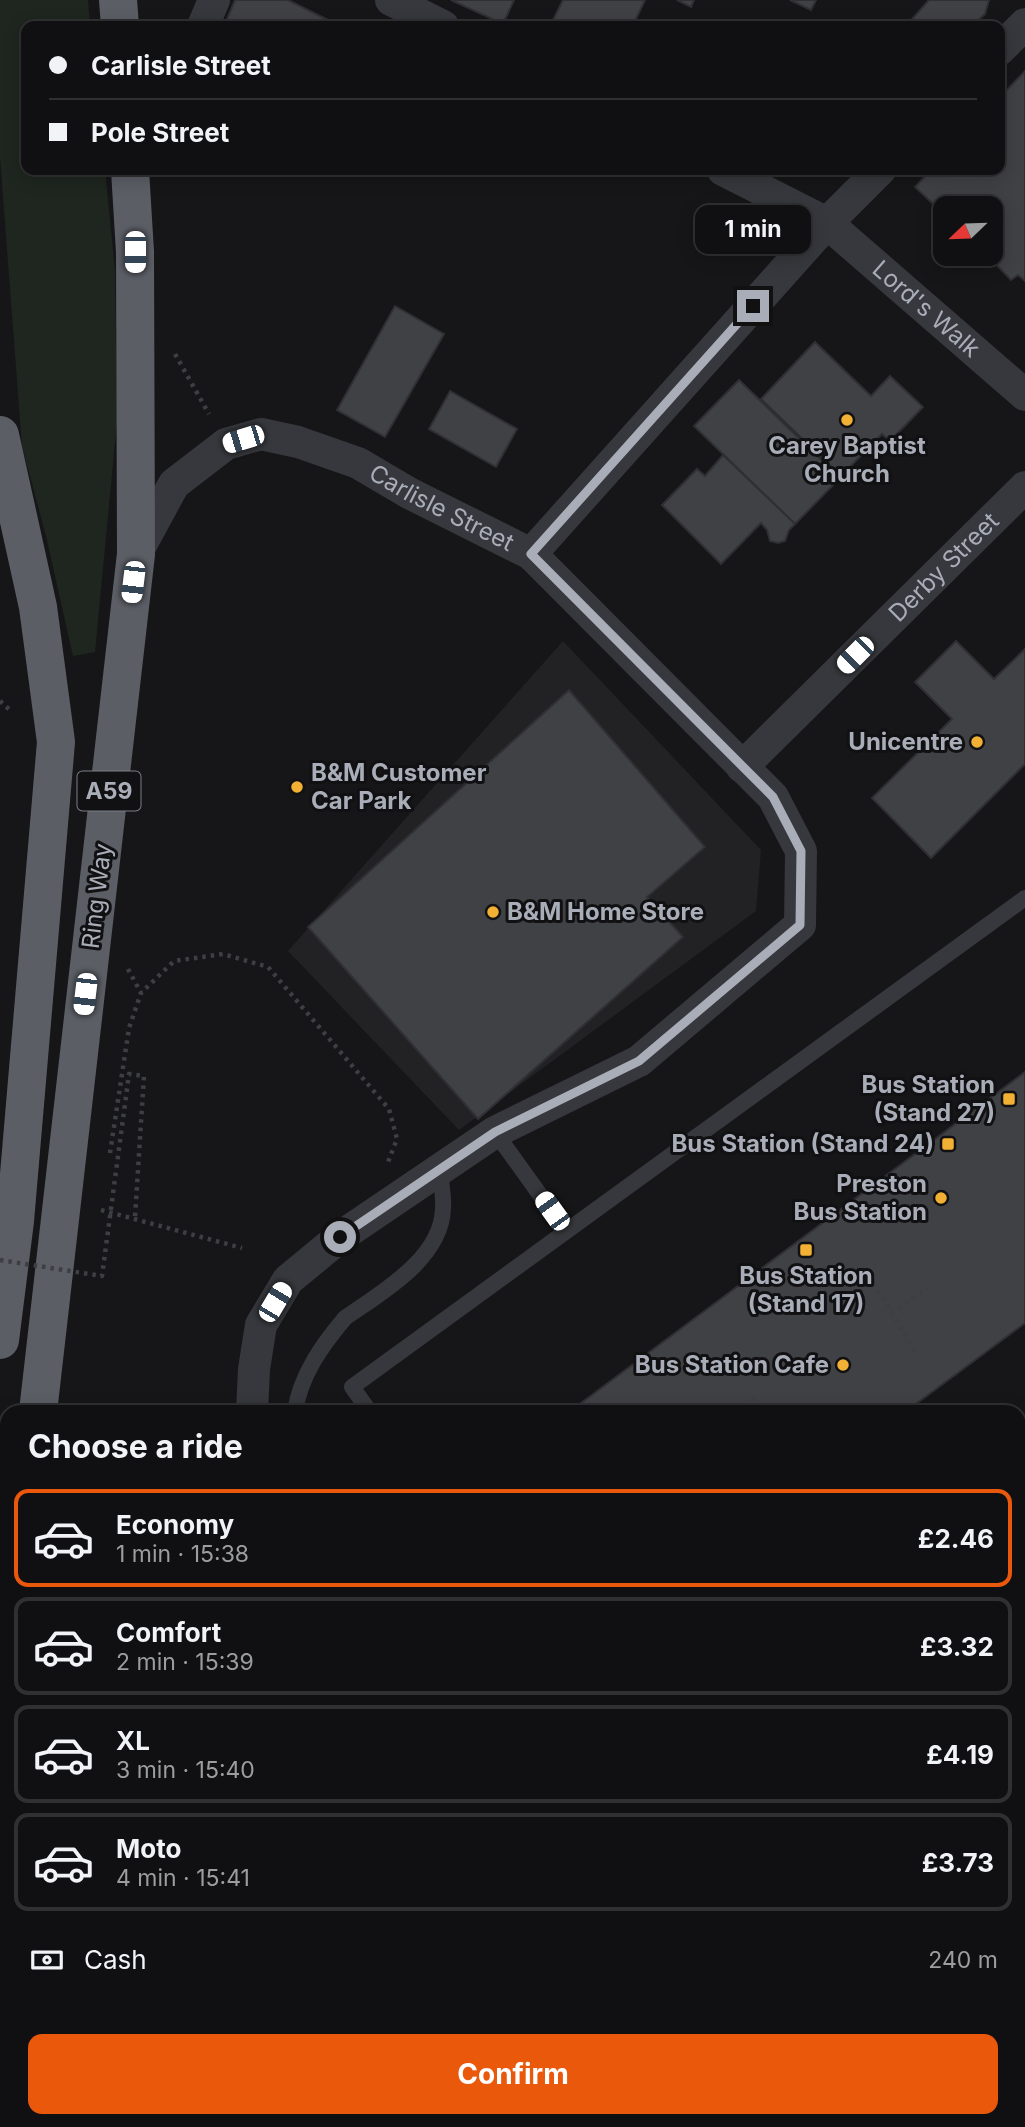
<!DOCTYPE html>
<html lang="en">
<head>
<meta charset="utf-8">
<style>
  body { margin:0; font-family:Inter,sans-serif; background:#1e1e20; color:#f1f3f6; height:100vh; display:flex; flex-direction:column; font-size:26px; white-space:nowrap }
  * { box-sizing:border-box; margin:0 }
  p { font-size:23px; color:#9c9d9f }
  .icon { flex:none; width:38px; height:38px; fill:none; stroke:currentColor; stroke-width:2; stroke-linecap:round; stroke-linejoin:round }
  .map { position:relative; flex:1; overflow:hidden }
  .sheet { position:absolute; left:0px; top:1405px; width:1026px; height:723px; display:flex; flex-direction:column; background:#101012; border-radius:21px 21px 0 0; box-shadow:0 4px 18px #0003,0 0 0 2px #303032 }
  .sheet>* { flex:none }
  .top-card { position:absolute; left:21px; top:21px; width:984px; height:154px; border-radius:14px; box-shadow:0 4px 18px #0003,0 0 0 2px #303032; display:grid; align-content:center; height:154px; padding:0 28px; background:#101012 }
  .needle { width:46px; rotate:247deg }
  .buttons { position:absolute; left:933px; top:196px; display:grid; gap:14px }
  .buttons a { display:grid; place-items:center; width:70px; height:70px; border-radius:14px; background:#101012; box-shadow:0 4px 18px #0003,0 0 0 2px #303032; font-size:35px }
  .end { position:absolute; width:32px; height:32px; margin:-16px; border:9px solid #a8adb8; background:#111; box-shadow:0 0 0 4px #111 }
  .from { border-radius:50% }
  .bubble { position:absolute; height:49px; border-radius:14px; background:#101012; box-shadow:0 4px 18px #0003,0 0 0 2px #303032; font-size:23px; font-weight:700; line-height:49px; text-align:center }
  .car { position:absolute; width:21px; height:42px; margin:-21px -10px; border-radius:9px; box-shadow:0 0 5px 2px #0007; background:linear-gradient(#fff 24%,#345 0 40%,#fff 0 76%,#345 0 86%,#fff 0) }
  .top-card b { display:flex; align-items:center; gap:24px; height:66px; font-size:26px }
  .top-card b+b { border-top:2px solid #303032 }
  .top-card i { width:18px; height:18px; background:#f1f3f6 }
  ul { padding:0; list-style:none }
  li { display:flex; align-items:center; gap:21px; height:98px; margin:0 14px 10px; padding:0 14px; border:4px solid #303032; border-radius:14px }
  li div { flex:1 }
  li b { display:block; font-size:26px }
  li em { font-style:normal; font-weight:700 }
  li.on { border-color:#ea580c }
  li>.icon { width:63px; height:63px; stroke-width:1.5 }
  h2 { padding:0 28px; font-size:32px; line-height:84px }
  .pay { display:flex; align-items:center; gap:18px; height:77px; padding:0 28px; font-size:26px }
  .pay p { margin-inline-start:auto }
  .cta { display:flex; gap:14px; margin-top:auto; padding:14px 28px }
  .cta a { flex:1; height:80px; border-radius:14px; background:#ea580c; color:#fff; font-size:28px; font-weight:700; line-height:80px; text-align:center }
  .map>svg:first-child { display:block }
  .built { fill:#222225 }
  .green { fill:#1e261f }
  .building { fill:#404145; stroke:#303034; stroke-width:2 }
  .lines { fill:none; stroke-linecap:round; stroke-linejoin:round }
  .path { stroke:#3d3f44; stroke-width:4.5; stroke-dasharray:3.5 5; stroke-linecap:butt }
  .service { stroke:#37383d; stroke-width:16 }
  .minor { stroke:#37383d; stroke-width:32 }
  .trunk { stroke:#5b5e65; stroke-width:38 }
  .path-bridge { stroke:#3d3f44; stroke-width:4.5; stroke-dasharray:3.5 5; stroke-linecap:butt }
  .service-bridge { stroke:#37383d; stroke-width:16 }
  .route { stroke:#a8adb8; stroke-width:9 }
  .poi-dot { fill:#f2b134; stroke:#111113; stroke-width:2.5 }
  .labels { text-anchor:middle; stroke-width:6; stroke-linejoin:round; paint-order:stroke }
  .shield { fill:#111113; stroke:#7b7e86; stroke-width:2 }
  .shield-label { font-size:23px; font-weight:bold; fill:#a8adb8 }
  .street-label { font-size:24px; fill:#a8adb8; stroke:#111113 }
  .poi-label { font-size:24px; font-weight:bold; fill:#a8adb8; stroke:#111113; text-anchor:end }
</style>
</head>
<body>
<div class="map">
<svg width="1025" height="2127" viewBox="0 0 1025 2127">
  <rect width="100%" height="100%" fill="#161618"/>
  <g class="built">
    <polygon points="563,641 761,850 756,911 459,1130 288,951"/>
    <polygon points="1025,1591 1025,2127 402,2127 396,2121 1018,2121 1018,1595"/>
  </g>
  <g class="green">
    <polygon points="0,0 88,0 90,26 26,26 26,170 105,170 115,270 117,422 95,652 73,656 46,536 22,446 0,157"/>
    <polygon points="1025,1418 1025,1514 1019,1518 1019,1423"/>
  </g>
  <g class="building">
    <polygon points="235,0 288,0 340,26 224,26"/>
    <polygon points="451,0 514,0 503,24"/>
    <polygon points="563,0 645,0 635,21 647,26 550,26"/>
    <polygon points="677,0 694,0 691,7"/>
    <polygon points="790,0 816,0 811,10"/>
    <polygon points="929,0 989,0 985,14 972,26 906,26"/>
    <polygon points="1025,71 1025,281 1018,275 1011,280 986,254 990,254 990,208 945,208 945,215 915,187 931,170 999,170 999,98"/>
    <polygon points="395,306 444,334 385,437 337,410"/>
    <polygon points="815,342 871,396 890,376 923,407 890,441 882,434 841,476 761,399"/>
    <polygon points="739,380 840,478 795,524 694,426"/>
    <polygon points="450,391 517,429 496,467 429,429"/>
    <polygon points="723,455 795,524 789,530 785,541 778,543 770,541 767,530 761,523 721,564 662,505 697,469 705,476"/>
    <polygon points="956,641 994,679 1025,649 1025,764 931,858 872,798 952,719 915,682"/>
    <polygon points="569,690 705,847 647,897 683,937 478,1119 308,927"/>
    <polygon points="1025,1072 1025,1323 905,1412 569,1412"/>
    <polygon points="1018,1717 1025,1724 1025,1747 1018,1752"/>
    <polygon points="1025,1827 1025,1934 1018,1939 1018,1832"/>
    <polygon points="1018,2118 1025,2127 941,2127 936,2121 1018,2121"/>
    <polygon points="526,2121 609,2121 603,2127 598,2127 592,2122 584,2127 575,2127 572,2125 569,2127 521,2127"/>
    <polygon points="611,2121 662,2121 669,2127 605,2127"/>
    <polygon points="786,2121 803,2121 796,2127 791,2127"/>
  </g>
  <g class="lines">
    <g class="path">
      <polyline points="175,354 209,414"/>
      <polyline points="0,701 12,712"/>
      <polyline points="128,969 141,993"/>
      <polyline points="110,1153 129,1028 141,993 174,961 223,954 268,967 389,1109 397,1139 388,1162"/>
      <polyline points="101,1210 242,1248"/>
      <polyline points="869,1276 917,1354"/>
      <polyline points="892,1314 928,1288"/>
      <polyline points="752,1397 761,1412"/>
      <polyline points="0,2061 7,2063"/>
      <polyline points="65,2121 67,2127"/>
      <polyline points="345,2121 347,2127"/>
      <polyline points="322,2127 329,2121"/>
    </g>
    <g class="service">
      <polyline points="495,1132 566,1231"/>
      <path d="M345,1318C382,1292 441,1259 443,1209C444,1197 441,1183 440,1171"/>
      <polyline points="370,1412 352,1387 1025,898"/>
    </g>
    <g class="minor">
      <polyline points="391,0 443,26"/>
      <polyline points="203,26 214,0"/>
      <polyline points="999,50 1025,24"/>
      <path id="s1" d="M723,170L827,223L1025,395"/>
      <path id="s2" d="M136,554L174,484L226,444L261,434L298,442L358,463L409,493L531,554L773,797L801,851L800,925L639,1061L495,1132L340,1237L288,1280L261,1325L254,1369L252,1412"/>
      <polyline points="531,554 827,223 880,170"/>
      <path id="s3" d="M742,767L1025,487"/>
      <polyline points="1018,1556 1025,1551"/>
      <polyline points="1018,1682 1025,1689"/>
      <polyline points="1018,1794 1025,1788"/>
      <polyline points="458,2121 463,2127"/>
      <polyline points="736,2121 743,2127"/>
    </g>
    <g class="trunk">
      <polyline points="118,0 120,26"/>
      <polyline points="0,435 38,607 56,742 15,1221 0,1340"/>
      <polyline points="38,1412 136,554 135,252 130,170"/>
      <polyline points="0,1898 7,1911"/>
      <polyline points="255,2121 263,2127"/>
      <polyline points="153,2127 159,2121"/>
    </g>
    <polyline class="path-bridge" points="0,1260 102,1276 129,1074 144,1076 135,1217"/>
    <path class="service-bridge" d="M295,1412C300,1376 322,1345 345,1318"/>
  </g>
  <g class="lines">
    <polyline class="route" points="340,1237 495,1132 639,1061 800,925 801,851 773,797 531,554 753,306"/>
  </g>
  <g class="poi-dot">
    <circle cx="847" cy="420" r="7"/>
    <circle cx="977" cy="742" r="7"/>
    <circle cx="297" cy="787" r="7"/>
    <circle cx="493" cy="912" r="7"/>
    <rect x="1002" y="1092" width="14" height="14" rx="3.5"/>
    <rect x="941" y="1137" width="14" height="14" rx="3.5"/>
    <circle cx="941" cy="1198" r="7"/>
    <rect x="799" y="1243" width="14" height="14" rx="3.5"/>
    <circle cx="843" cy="1365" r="7"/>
  </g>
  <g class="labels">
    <rect class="shield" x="77.5" y="771.5" width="63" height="39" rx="5"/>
    <g class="shield-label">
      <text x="109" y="799">A59</text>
    </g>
    <g class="street-label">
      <text dy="8" stroke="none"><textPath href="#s1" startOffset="248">Lord's Walk</textPath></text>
      <text dy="8" stroke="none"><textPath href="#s2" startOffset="378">Carlisle Street</textPath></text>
      <text dy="8" stroke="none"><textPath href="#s3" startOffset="284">Derby Street</textPath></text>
      <text transform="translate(97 896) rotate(-83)" y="8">Ring Way</text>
    </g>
    <g class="poi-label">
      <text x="847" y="454" text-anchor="middle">Carey Baptist<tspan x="847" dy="28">Church</tspan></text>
      <text x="963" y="750">Unicentre</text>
      <text x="311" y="781" text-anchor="start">B&amp;M Customer<tspan x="311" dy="28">Car Park</tspan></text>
      <text x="507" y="920" text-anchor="start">B&amp;M Home Store</text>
      <text x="995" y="1093">Bus Station<tspan x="995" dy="28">(Stand 27)</tspan></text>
      <text x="934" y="1152">Bus Station (Stand 24)</text>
      <text x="927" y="1192">Preston<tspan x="927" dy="28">Bus Station</tspan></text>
      <text x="806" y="1284" text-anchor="middle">Bus Station<tspan x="806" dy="28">(Stand 17)</tspan></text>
      <text x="829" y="1373">Bus Station Cafe</text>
    </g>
  </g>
</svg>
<div class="buttons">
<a><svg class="needle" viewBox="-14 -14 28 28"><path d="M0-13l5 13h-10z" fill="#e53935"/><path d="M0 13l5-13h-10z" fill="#9c9d9f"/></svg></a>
</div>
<i class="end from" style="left:340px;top:1237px"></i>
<i class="end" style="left:753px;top:306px"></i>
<div class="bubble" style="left:695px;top:205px;width:116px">1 min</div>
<i class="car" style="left:135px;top:252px;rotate:180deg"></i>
<i class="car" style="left:243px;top:439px;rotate:253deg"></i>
<i class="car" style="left:133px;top:582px;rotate:187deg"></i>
<i class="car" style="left:855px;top:655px;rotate:225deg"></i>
<i class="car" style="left:85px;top:994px;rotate:187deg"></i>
<i class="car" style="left:552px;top:1211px;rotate:324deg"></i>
<i class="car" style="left:275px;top:1302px;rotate:31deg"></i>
<div class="top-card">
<b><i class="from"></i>Carlisle Street</b>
<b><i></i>Pole Street</b>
</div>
<section class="sheet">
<h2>Choose a ride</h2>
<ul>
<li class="on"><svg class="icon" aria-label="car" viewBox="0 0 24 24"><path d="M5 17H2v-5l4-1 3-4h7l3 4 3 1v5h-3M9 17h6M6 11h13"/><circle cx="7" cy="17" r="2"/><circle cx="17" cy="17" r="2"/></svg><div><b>Economy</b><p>1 min · 15:38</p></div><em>£2.46</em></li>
<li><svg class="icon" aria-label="car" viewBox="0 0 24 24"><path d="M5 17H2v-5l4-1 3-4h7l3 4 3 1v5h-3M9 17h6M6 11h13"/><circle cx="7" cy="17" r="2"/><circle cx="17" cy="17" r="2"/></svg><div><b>Comfort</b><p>2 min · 15:39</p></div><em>£3.32</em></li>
<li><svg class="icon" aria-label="car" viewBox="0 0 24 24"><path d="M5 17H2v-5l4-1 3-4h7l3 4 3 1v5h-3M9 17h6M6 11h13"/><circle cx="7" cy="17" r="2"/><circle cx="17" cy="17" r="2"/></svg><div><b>XL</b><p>3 min · 15:40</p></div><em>£4.19</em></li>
<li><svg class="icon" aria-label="car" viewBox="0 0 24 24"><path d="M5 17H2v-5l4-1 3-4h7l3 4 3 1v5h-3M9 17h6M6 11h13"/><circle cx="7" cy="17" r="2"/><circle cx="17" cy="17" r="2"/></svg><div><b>Moto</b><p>4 min · 15:41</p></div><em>£3.73</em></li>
</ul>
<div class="pay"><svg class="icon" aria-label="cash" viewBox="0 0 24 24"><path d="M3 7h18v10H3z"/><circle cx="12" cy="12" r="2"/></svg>Cash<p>240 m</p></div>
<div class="cta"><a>Confirm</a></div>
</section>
</div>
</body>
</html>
